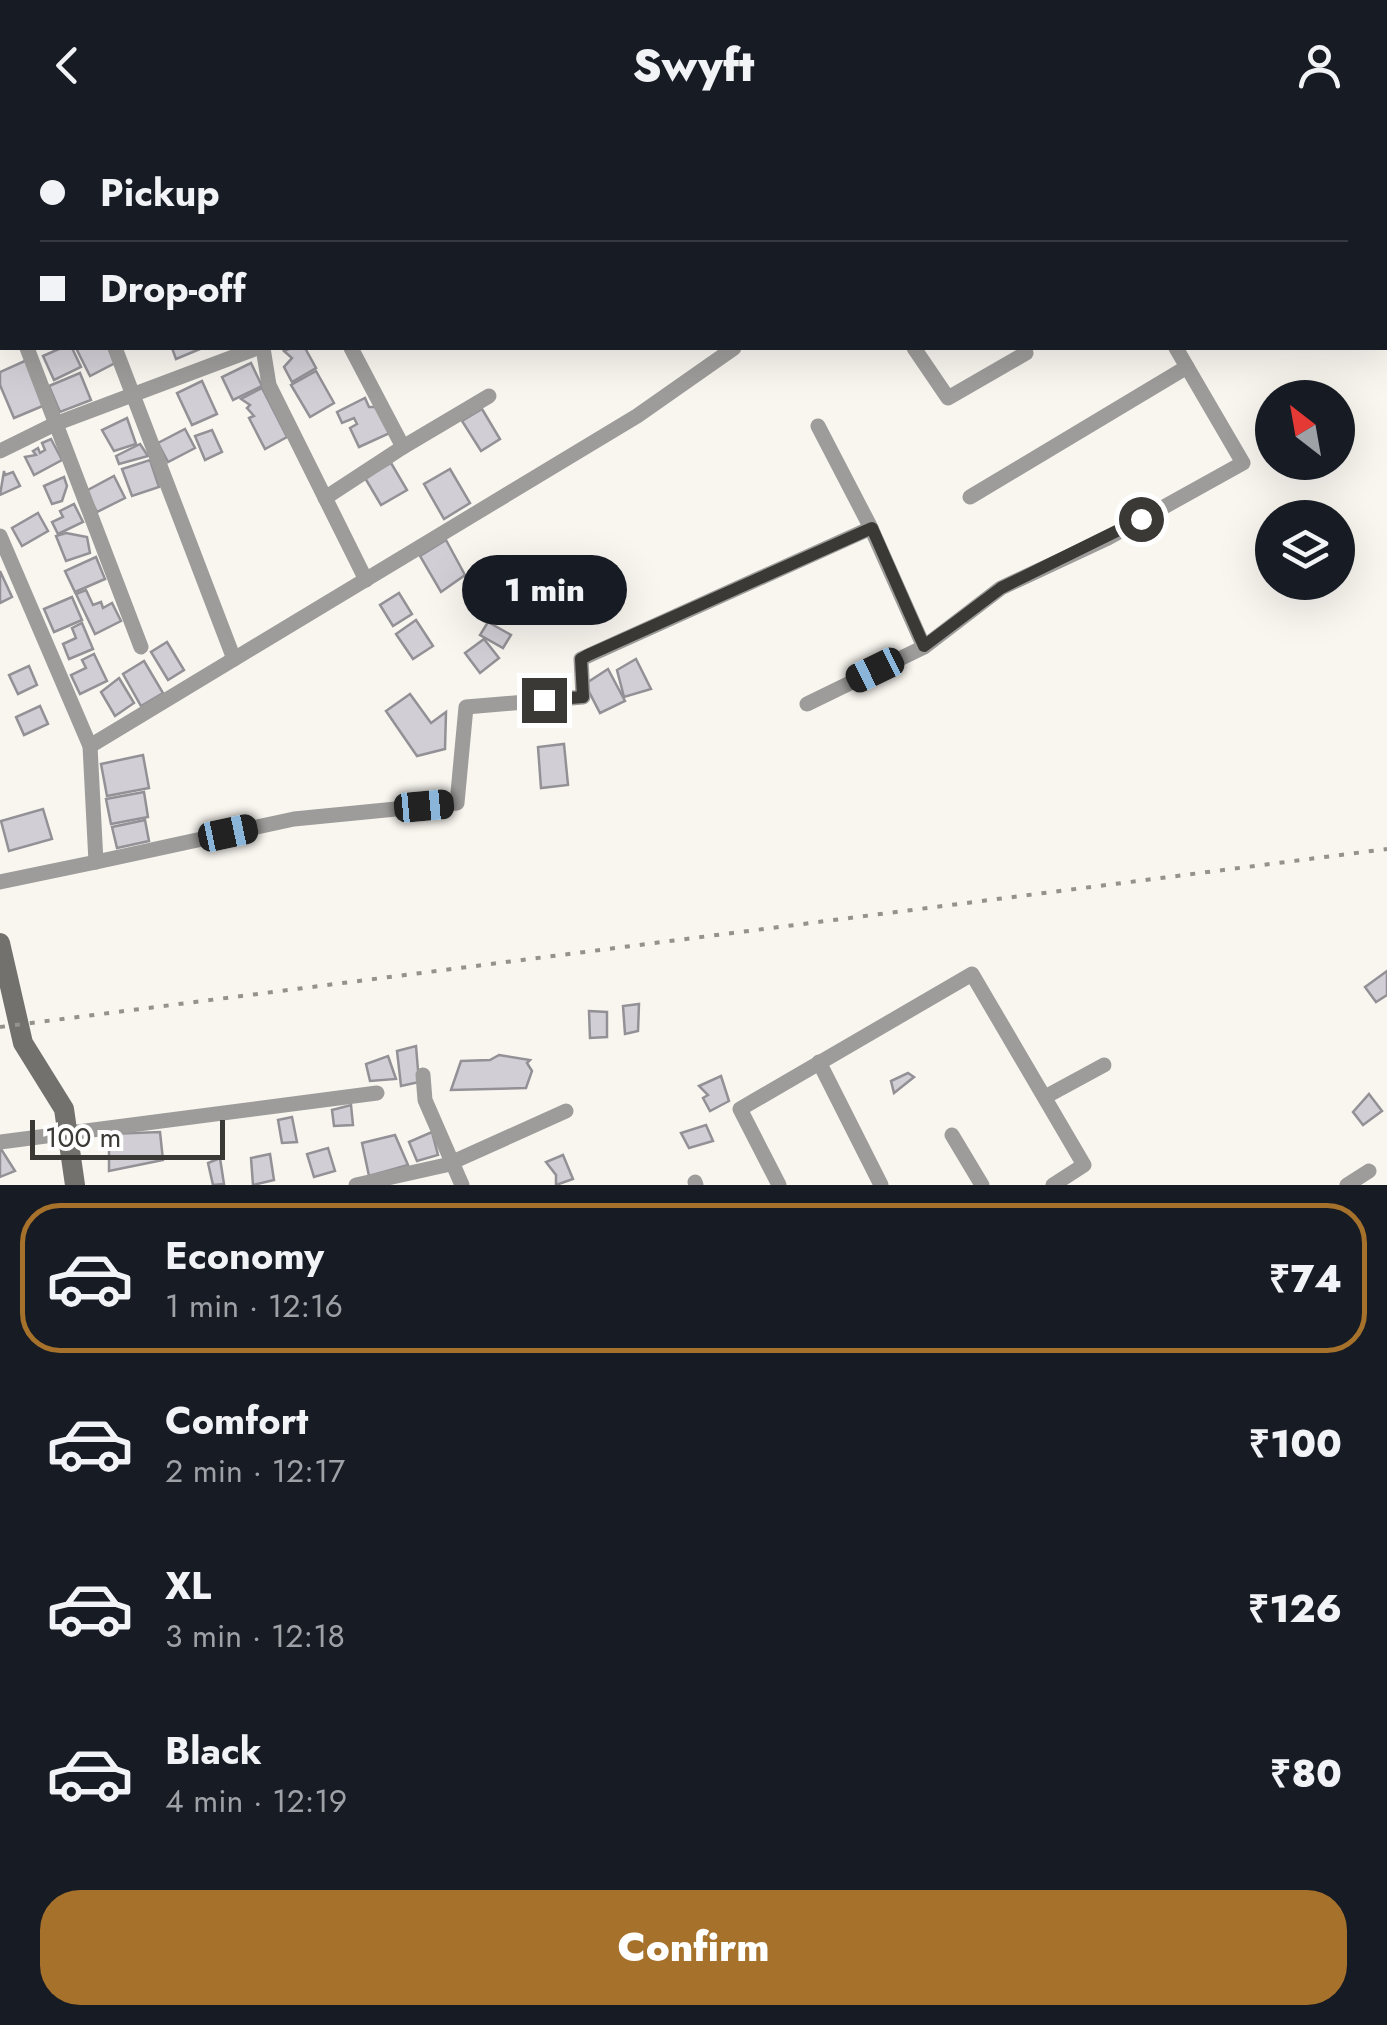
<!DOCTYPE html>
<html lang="en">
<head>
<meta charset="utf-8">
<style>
  body { margin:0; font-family:Jost,sans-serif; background:#20242c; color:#f1f3f6; height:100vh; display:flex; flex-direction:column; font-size:38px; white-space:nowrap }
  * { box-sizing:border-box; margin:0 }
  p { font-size:32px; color:#9ea1a6 }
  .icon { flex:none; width:55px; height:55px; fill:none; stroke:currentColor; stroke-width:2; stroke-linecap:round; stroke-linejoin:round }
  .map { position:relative; height:1055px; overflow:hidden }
  .sheet { display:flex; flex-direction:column; background:#171b24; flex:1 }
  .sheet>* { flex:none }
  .hud { position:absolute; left:0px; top:0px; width:1388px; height:220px; box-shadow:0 10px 40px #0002; display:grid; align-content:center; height:220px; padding:0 40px; background:#171b24 }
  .needle { width:65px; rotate:329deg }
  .buttons { position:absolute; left:1255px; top:250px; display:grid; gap:20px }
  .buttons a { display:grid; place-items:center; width:100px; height:100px; border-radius:50%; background:#171b24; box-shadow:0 10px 40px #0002; font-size:50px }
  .scale { position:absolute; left:30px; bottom:25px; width:195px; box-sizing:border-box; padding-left:10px; border:5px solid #3a3936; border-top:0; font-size:28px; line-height:35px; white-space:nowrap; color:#3a3936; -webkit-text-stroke:8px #fff; paint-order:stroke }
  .end { position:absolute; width:45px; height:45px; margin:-22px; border:12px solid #3a3936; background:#fff; box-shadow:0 0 0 5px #fff }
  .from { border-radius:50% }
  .bubble { position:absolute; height:70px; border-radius:35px; background:#171b24; box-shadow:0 10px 40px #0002; font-size:32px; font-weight:800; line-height:70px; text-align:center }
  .car { position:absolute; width:30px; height:60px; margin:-30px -15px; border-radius:12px; box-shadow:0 0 8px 2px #0007; background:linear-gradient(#222 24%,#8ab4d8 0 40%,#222 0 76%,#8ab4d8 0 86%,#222 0) }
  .hud b { display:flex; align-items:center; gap:35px; height:95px; font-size:38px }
  .hud b+b { border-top:2px solid #363941 }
  .hud i { width:25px; height:25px; background:#f1f3f6 }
  ul { padding:18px 0 0; list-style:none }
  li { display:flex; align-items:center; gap:30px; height:150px; margin:0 20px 15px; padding:0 20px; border:5px solid transparent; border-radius:40px }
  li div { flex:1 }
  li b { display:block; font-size:38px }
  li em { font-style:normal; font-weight:800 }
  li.on { border-color:#a6722b }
  li>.icon { width:90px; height:90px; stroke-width:1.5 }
  .action { display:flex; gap:20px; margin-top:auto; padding:20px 40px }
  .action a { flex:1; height:115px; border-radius:40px; background:#a6722b; color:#fff; font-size:40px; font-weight:800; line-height:115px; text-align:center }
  header { display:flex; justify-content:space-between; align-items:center; height:130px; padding:0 40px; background:#171b24; font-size:45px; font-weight:800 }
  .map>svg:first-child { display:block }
  .building { fill:#d1cfd5; stroke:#939196; stroke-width:2.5 }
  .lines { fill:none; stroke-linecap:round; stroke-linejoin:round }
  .street { stroke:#9d9c9a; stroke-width:15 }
  .secondary { stroke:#73716e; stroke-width:20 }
  .rail { stroke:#94928d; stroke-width:4; stroke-dasharray:5 10; stroke-linecap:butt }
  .route { stroke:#3a3936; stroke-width:12 }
</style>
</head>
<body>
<header><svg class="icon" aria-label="back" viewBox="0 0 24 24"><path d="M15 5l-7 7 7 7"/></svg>Swyft<svg class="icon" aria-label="person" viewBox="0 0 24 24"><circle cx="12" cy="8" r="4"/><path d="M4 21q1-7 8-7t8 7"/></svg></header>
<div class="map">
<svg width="1387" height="1055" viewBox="0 0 1387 1055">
  <rect width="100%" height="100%" fill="#f9f6f0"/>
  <g class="building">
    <polygon points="61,218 72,218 81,237 54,250 43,226"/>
    <polygon points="76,218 109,218 117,232 90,246"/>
    <polygon points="172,218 199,218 200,219 176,229"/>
    <polygon points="291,218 305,218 316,238 292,252 284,237 292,228 284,221"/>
    <polygon points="27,230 45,275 14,288 0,255 0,242"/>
    <polygon points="251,233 262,256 233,270 222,247"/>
    <polygon points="316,241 334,273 310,287 291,255"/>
    <polygon points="80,243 91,270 60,282 49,256"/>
    <polygon points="202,251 217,284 192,295 177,263"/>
    <polygon points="262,258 287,307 265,319 249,288 254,286 247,278 250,275 241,269"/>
    <polygon points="365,268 369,277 378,277 390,303 359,317 350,298 357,294 354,288 342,293 337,282"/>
    <polygon points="482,279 500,309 481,321 462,291"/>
    <polygon points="127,288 136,314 114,321 102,300"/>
    <polygon points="185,299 195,318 168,332 158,313"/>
    <polygon points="212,300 222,322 205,330 195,306"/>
    <polygon points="51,309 62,330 34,345 25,327 36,325 33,321 38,318 40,323 45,320 42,313"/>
    <polygon points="140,314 148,326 119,334 116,326"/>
    <polygon points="150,330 159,357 132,366 122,339"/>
    <polygon points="391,333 407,360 381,375 365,348"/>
    <polygon points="450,339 470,373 444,389 424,354"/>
    <polygon points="4,341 5,345 13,342 20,356 0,365"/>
    <polygon points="114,346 125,368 97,382 86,361"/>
    <polygon points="64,347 67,356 62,371 52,374 44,356"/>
    <polygon points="74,374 83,392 58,404 52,392 63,387 60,381"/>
    <polygon points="38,383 48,401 22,416 12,398"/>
    <polygon points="66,403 87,407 90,423 66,431 56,406"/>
    <polygon points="446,410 465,445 441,462 420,426"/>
    <polygon points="96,427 105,449 75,462 65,441"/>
    <polygon points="0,441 12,467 0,473"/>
    <polygon points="86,460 93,475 101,472 103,478 112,473 121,491 95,504 76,464"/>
    <polygon points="399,463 412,484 393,496 380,475"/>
    <polygon points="72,467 82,490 54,502 44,479"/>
    <polygon points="416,490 433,516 413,529 396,504"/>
    <polygon points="488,492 511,505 503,518 480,505"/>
    <polygon points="82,493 93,519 69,529 63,514 76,508 72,498"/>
    <polygon points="484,509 499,528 480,543 465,523"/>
    <polygon points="167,512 184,540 168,550 151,522"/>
    <polygon points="94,524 107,551 80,564 71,545 86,538 82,530"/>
    <polygon points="636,529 651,559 624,567 617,540"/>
    <polygon points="144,531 163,563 141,576 123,544"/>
    <polygon points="29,536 37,555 18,564 9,545"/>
    <polygon points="608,539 625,571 600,583 585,554"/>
    <polygon points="119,548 134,573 115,586 101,562"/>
    <polygon points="410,564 431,593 446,582 445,619 417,626 386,581"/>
    <polygon points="40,576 48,594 24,605 16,587"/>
    <polygon points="564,614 568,655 541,658 538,617"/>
    <polygon points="143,625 149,658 107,666 101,634"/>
    <polygon points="144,662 148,687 111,694 106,669"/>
    <polygon points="43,679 52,709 9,721 1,691"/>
    <polygon points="145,690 149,711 117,718 112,697"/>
    <polygon points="1387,841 1387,865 1376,872 1365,857"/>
    <polygon points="639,874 638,901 625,904 623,876"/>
    <polygon points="589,881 607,882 607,907 590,908"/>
    <polygon points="416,916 419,952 401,956 397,921"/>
    <polygon points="499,925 530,930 527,933 532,941 526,958 451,960 461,931 490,930"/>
    <polygon points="388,926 396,949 370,951 366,934"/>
    <polygon points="908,943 914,947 894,963 891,951"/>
    <polygon points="721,946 729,971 710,981 703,968 708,965 699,956"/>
    <polygon points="1369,964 1382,981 1363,995 1353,982"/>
    <polygon points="351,975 353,995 334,996 332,980"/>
    <polygon points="292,987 297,1012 282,1013 278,990"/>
    <polygon points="706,995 713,1011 689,1018 681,1003"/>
    <polygon points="160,1002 163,1030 109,1041 109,1004"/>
    <polygon points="432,1002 438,1025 417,1031 409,1012"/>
    <polygon points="395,1005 408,1035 369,1046 362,1013"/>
    <polygon points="328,1018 335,1041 314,1047 307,1024"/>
    <polygon points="1,1019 15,1041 0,1047 0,1020"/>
    <polygon points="270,1024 274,1050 253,1055 251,1028"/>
    <polygon points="563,1025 573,1049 556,1055 556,1045 546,1032"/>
    <polygon points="220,1028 224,1054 213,1055 208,1033"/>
  </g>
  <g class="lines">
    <g class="street">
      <polyline points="29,0 30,2"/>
      <polyline points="487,0 489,2"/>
      <polyline points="975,0 977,2"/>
      <polyline points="206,2 211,0"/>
      <polyline points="519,2 522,0"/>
      <polyline points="668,2 671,0"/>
      <polyline points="833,2 836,0"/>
      <polyline points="1036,2 1040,0"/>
      <polyline points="0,87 2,86"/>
      <polyline points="0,146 2,153"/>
      <polyline points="1385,189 1387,190"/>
      <polyline points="27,218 141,517"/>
      <polyline points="115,218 234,529"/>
      <polyline points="263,218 269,255 366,450"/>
      <polyline points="351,218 403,317 489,266"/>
      <polyline points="914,218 948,268 1026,223"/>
      <polyline points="0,321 55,294 257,218"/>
      <polyline points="970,367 1187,237 1176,218"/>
      <polyline points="325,368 403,317"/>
      <polyline points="871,398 924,517"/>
      <polyline points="0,406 90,616 96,732 0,752"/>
      <polyline points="807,574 924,517 1001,458 1108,408 1243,333 1187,237"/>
      <polyline points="90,616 637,286 734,218"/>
      <polyline points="96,732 294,689 457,673 466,577 583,567 581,529 871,398 818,296"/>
      <polyline points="819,932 881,1055"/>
      <polyline points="423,945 425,970 462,1055"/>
      <polyline points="1045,967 1104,935"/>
      <polyline points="952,1005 982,1055"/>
      <polyline points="0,1012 377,963"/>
      <polyline points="695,1052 696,1055"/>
      <polyline points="356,1055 446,1035 566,981"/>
      <polyline points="779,1055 740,979 972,844 1084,1035 1053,1055"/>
      <polyline points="1347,1055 1369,1041"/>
    </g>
    <g class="secondary">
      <polyline points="1353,0 1359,2"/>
      <polyline points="1385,14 1387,15"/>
      <polyline points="0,813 23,913 64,979 75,1055"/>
    </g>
    <polyline class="rail" points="0,897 1387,719"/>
  </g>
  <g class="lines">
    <polyline class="route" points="544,570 583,567 581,529 588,525 872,398 924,516 1001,458 1141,389"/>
  </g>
</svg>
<div class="buttons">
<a><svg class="needle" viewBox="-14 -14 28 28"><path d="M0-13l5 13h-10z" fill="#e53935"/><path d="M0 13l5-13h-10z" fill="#9ea1a6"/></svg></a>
<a><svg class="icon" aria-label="layers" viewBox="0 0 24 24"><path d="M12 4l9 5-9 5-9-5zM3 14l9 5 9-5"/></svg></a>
</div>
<div class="scale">100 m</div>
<i class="end from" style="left:1141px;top:389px"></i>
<i class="end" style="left:544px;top:570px"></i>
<div class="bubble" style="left:462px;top:425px;width:165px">1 min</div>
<i class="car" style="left:875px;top:540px;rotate:244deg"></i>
<i class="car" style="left:424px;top:676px;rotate:85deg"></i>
<i class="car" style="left:228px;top:703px;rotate:78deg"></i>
<div class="hud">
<b><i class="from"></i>Pickup</b>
<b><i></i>Drop-off</b>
</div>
</div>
<section class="sheet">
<ul>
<li class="on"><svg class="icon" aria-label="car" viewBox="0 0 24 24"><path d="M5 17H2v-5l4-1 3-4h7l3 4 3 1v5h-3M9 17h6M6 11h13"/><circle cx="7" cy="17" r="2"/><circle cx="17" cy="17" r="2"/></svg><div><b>Economy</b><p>1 min · 12:16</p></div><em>₹74</em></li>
<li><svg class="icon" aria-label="car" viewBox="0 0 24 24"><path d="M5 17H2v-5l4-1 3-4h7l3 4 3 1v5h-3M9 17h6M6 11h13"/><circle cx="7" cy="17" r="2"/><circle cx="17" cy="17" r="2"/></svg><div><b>Comfort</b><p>2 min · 12:17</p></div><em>₹100</em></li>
<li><svg class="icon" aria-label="car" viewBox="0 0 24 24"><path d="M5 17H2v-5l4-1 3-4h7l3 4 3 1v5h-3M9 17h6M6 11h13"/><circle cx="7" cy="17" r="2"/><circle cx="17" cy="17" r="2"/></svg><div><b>XL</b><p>3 min · 12:18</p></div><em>₹126</em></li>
<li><svg class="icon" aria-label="car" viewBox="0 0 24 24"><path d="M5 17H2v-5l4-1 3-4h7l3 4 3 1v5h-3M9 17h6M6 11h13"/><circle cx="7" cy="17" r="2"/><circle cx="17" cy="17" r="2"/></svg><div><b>Black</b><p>4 min · 12:19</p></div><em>₹80</em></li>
</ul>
<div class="action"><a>Confirm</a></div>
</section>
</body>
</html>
